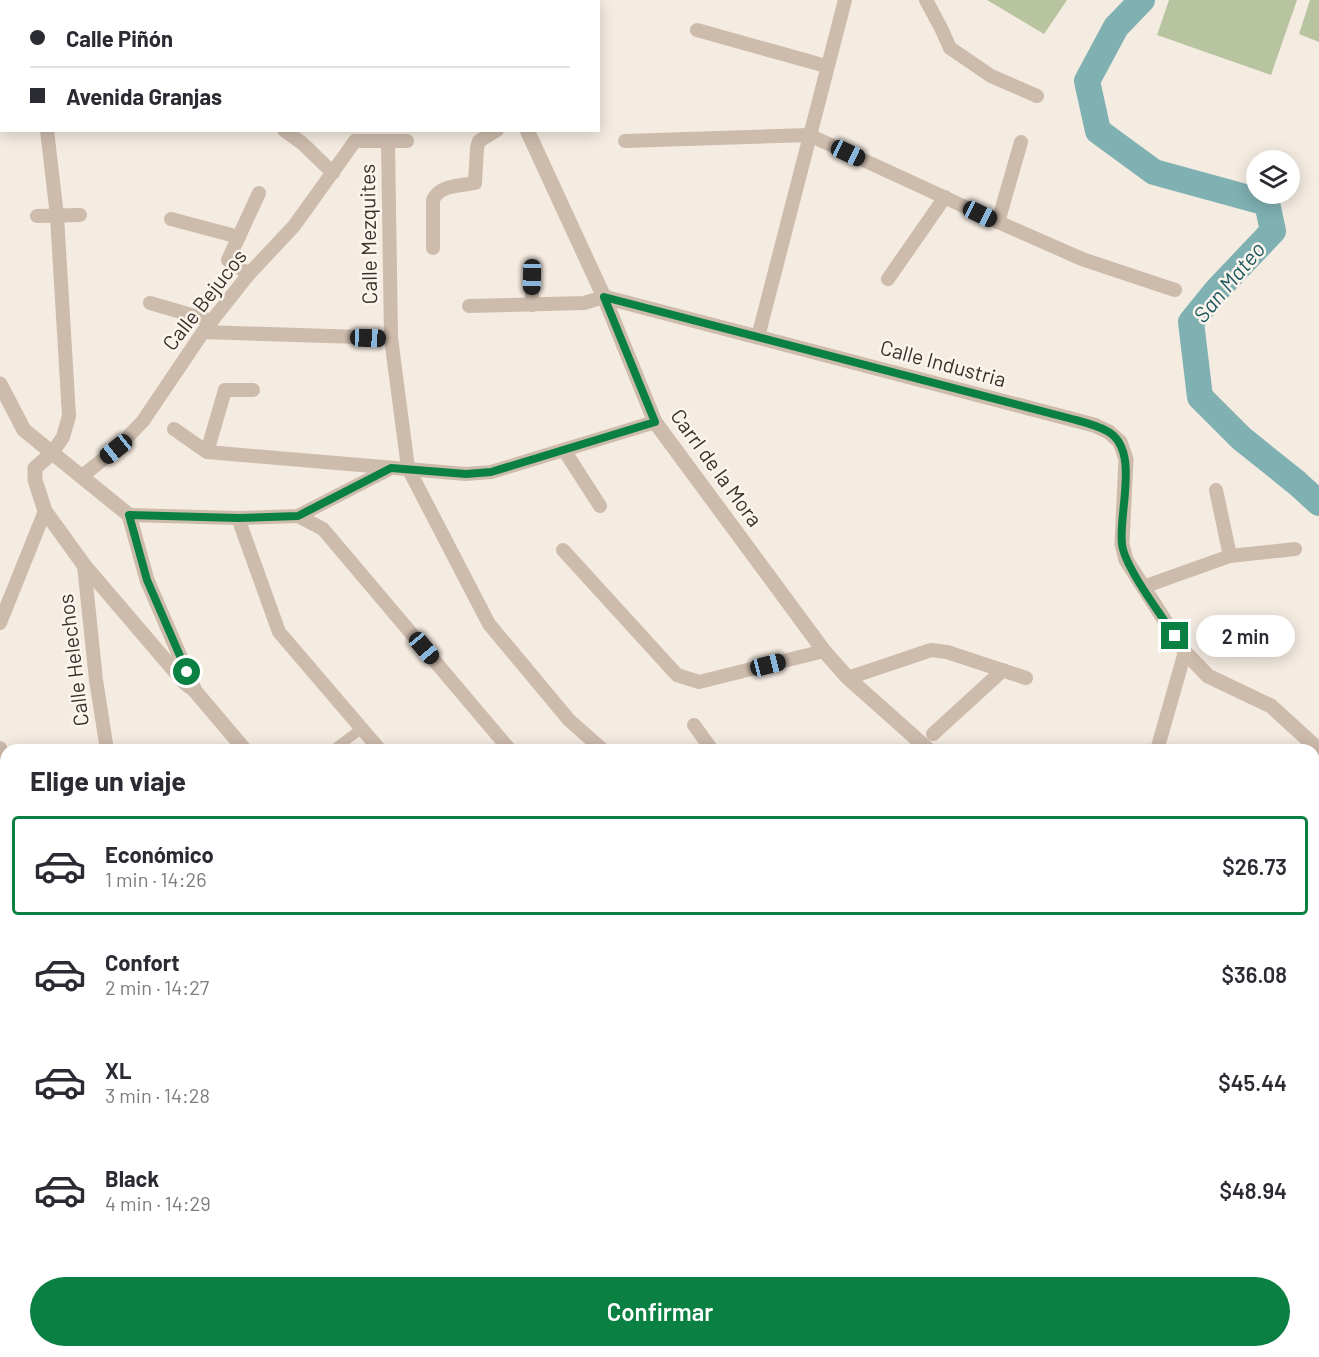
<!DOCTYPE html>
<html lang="es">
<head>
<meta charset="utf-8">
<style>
  body { margin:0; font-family:Barlow,sans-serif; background:#f7f7f7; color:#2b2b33; height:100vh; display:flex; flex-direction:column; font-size:22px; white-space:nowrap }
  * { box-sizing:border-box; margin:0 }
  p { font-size:20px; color:#7c7c81 }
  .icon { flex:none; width:33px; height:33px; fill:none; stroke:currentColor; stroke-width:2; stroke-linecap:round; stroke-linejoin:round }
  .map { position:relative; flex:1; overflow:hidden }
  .details { position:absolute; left:0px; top:744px; width:1320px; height:614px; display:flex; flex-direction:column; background:#fff; border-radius:18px 18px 0 0; box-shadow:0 3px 15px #0003 }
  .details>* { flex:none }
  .hud { position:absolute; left:0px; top:0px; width:600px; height:132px; box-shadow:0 3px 15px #0003; display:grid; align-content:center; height:132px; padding:0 30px; background:#fff }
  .controls { position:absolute; left:1246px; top:150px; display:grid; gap:12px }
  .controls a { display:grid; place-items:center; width:54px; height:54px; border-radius:50%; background:#fff; box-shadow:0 3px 15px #0003; font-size:30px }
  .end { position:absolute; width:27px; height:27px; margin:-14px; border:8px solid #0b8043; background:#fff; box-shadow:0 0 0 3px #fff }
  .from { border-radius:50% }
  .bubble { position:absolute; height:42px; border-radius:21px; background:#fff; box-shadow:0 3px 15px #0003; font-size:20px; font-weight:600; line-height:42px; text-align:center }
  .car { position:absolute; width:18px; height:36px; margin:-18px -9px; border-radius:8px; box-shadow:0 0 4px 2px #0007; background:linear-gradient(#222 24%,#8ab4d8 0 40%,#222 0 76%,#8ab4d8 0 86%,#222 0) }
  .hud b { display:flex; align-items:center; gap:21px; height:57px; font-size:22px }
  .hud b+b { border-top:2px solid #e1e1e2 }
  .hud i { width:15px; height:15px; background:#2b2b33 }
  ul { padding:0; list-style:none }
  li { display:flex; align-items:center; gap:18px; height:99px; margin:0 12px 9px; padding:0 18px; border:3px solid transparent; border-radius:6px }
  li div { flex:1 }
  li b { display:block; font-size:22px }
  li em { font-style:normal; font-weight:600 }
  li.current { border-color:#0b8043 }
  li>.icon { width:54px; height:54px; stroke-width:1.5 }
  h2 { padding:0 30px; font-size:27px; line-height:72px }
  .button { display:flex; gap:12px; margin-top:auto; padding:12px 30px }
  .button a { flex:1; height:69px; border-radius:36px; background:#0b8043; color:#fff; font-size:24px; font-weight:600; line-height:69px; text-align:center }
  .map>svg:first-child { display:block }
  .green { fill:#b8c4a0 }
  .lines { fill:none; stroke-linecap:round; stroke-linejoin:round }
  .river { stroke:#7fb0b2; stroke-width:26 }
  .pedestrian { stroke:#cdbbac; stroke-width:10 }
  .minor { stroke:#cdbbac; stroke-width:14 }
  .tertiary { stroke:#cdbbac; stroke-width:15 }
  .route { stroke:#0b8043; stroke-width:8 }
  .labels { text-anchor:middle; stroke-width:5; stroke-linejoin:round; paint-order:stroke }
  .street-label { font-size:21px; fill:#3b302b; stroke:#fbf5ee }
  .water-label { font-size:22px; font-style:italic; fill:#1f5a5e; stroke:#fbf5ee }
</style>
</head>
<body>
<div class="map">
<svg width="1319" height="1357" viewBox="0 0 1319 1357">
  <rect width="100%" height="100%" fill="#f4ebe1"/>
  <g class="green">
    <polygon points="987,0 1067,0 1044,34"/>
    <polygon points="1169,0 1297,0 1271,75 1157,35"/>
    <polygon points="1310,0 1319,0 1319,42 1299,34"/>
    <polygon points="267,1352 540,1352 539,1357 266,1357"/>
  </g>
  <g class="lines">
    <polyline class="river" points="1142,0 1116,27 1087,81 1098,131 1154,172 1267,203 1273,231 1217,290 1191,322 1200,397 1241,438 1297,483 1319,503"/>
    <polyline class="pedestrian" points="333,750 361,729"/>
    <g class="minor">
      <polyline points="207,0 211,2"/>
      <polyline points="926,0 941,28 950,48 991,76 1037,96"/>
      <polyline points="0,30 2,31"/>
      <polyline points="697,30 826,66"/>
      <polyline points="47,130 57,216 69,416 63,437 52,453"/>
      <polyline points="284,130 302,143 333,173"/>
      <polyline points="355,141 407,141"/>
      <polyline points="625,141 809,135 998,222 1082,259 1175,290"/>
      <polyline points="388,142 391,338 408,468 489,624 569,720 603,750"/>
      <polyline points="37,216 80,215"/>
      <polyline points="171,219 239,237"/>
      <polyline points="998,222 1021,142"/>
      <path d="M433,248V200C439,185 460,186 475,183L477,148L479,141L497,130"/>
      <polyline points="249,274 228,260 259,193"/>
      <polyline points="888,279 945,197"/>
      <polyline points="150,303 212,321"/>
      <polyline points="532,305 532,277"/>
      <polyline points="469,306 584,303 604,297"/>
      <polyline points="203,332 391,338"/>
      <polyline points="758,337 845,0"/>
      <polyline points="174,429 207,452 466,474 491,472 655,422"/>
      <polyline points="564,450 600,506"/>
      <polyline points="207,452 225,390 253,390"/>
      <polyline points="81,477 116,449 143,421 203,332 249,274 294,226 355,141"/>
      <polyline points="1216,490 1230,556"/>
      <polyline points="129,515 238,518 298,516 391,468"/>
      <polyline points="298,516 323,529 510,750"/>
      <polyline points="238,518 279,632 380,750"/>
      <polyline points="563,550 677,675 699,682 824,651"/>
      <polyline points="84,565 96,680 107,750"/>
      <polyline points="1143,587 1230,556 1295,549"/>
      <polyline points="0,623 45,511"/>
      <polyline points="848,678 931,650 947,652 1026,678"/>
      <polyline points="694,725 712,750"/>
      <polyline points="933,734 1003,670"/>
      <polyline points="0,748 6,767"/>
      <polyline points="1157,750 1185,652"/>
      <polyline points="1314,981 1319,970"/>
      <polyline points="0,1007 6,1004"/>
      <polyline points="0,1210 6,1204"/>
      <polyline points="27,1357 32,1352"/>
      <polyline points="136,1357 137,1352"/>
      <polyline points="241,1357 242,1352"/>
      <polyline points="398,1357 399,1352"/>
      <polyline points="451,1357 451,1352"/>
      <polyline points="803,1357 804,1352"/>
      <polyline points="885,1357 885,1352"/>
      <polyline points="998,1357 998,1352"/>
      <polyline points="1085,1357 1086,1352"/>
      <polyline points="1168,1357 1169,1352"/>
    </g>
    <g class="tertiary">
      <polyline points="499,0 499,2"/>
      <polyline points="527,130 604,297 655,422 824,651 848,678 929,750"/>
      <polyline points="604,297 1094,425 1109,432 1120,442 1126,459 1122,544 1126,560 1185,652 1208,676 1271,706 1319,750"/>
      <polyline points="0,384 24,430 129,515 147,580 195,691 245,750"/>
      <polyline points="52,453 35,468 35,480 45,511 84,565 184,682 190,687"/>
      <polyline points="546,1357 547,1352"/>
      <polyline points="942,1357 942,1352"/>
    </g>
  </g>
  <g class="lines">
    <path class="route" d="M187,672L147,580L129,515L238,518L298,516L391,468L466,474L491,472L655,422L604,297L1072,419C1083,422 1096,425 1107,431C1141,449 1118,513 1122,544C1124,566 1161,615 1175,636"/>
  </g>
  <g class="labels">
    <g class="street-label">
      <text transform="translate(369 234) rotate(-91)" y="7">Calle Mezquites</text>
      <text transform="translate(205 300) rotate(-52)" y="7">Calle Bejucos</text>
      <text transform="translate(943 364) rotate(15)" y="7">Calle Industria</text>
      <text transform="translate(716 468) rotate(54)" y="7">Carrl de la Mora</text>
      <text transform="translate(74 660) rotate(-97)" y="7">Calle Helechos</text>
    </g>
    <g class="water-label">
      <text transform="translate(1229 282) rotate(-50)" y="8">San Mateo</text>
    </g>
  </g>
</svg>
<div class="controls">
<a><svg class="icon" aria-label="layers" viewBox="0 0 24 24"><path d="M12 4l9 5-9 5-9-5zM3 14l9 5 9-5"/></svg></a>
</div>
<i class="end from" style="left:187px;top:672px"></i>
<i class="end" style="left:1175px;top:636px"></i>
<div class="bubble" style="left:1196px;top:615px;width:99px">2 min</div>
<i class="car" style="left:848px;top:153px;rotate:115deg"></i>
<i class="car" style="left:980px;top:214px;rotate:116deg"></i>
<i class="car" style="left:532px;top:277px;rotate:181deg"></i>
<i class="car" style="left:368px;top:338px;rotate:92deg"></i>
<i class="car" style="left:116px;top:449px;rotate:231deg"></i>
<i class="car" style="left:424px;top:648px;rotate:140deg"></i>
<i class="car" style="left:768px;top:665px;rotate:76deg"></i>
<div class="hud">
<b><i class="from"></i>Calle Piñón</b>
<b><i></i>Avenida Granjas</b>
</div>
<section class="details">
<h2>Elige un viaje</h2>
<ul>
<li class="current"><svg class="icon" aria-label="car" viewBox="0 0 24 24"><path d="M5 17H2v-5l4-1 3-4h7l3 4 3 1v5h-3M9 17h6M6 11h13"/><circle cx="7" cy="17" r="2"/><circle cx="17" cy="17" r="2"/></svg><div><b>Económico</b><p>1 min · 14:26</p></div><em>$26.73</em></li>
<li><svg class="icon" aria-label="car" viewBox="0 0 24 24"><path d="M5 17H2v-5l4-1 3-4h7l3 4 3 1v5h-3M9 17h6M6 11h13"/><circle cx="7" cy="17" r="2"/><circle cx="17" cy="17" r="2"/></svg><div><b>Confort</b><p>2 min · 14:27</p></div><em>$36.08</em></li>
<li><svg class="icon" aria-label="car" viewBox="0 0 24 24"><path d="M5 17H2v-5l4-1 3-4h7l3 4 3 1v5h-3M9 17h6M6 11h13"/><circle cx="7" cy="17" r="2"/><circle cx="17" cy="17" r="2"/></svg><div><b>XL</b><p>3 min · 14:28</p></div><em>$45.44</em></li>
<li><svg class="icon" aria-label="car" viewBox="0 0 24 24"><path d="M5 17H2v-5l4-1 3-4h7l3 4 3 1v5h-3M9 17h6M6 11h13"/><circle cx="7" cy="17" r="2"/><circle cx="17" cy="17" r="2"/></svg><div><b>Black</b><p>4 min · 14:29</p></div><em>$48.94</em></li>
</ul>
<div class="button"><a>Confirmar</a></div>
</section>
</div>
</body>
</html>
